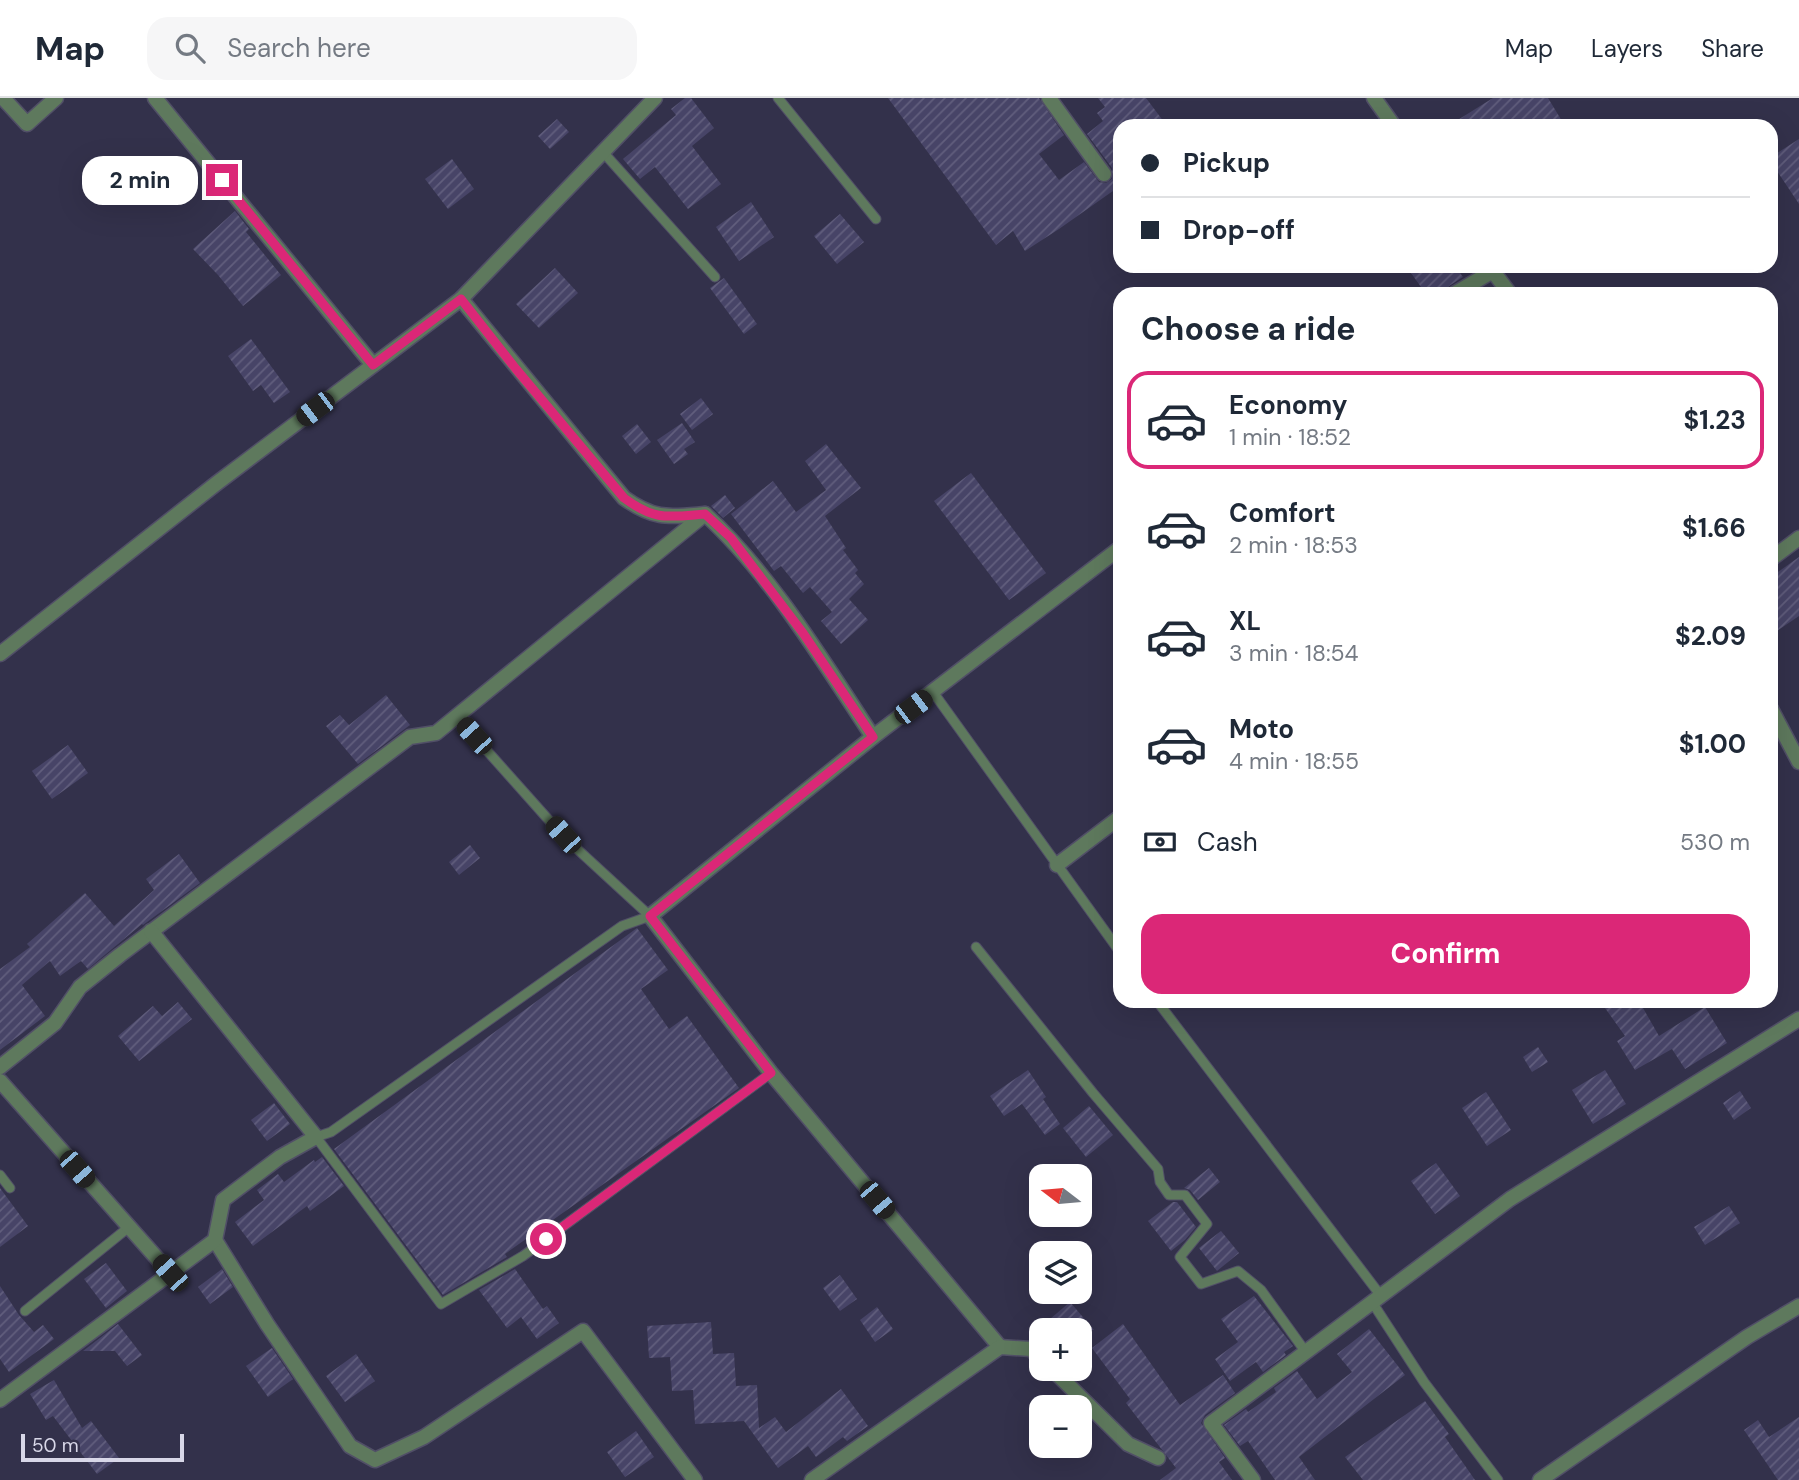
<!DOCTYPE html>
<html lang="en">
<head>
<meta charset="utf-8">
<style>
  body { margin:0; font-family:"DM Sans",sans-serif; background:#f6f6f7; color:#1f2937; height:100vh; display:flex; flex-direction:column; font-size:26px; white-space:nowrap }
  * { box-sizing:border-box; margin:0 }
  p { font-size:23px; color:#747a83 }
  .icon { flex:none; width:38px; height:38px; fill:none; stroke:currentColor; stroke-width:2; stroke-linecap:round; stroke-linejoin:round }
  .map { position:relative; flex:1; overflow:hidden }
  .drawer { position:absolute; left:1113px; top:189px; width:665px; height:721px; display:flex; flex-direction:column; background:#fff; border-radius:21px; box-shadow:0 7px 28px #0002 }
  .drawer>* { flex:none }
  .hud { position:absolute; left:1113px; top:21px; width:665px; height:154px; border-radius:21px; box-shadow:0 7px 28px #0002; display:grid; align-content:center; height:154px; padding:0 28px; background:#fff }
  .needle { width:46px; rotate:286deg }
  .controls { position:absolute; left:1029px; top:1066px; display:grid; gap:14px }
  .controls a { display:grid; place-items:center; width:63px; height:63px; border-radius:14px; background:#fff; box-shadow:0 7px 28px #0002; font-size:35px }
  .scale { position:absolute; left:21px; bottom:18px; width:163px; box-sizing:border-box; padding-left:7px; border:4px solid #d8d7e8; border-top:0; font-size:19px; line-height:24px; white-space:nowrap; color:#d8d7e8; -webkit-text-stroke:5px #33314b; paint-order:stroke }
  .end { position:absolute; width:32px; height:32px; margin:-16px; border:9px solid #db2777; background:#fff; box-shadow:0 0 0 4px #fff }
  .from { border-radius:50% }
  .bubble { position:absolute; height:49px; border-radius:21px; background:#fff; box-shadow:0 7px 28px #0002; font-size:23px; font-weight:700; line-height:49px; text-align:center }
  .car { position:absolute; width:21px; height:42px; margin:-21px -10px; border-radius:9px; box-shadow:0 0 5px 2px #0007; background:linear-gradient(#222 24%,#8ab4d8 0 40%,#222 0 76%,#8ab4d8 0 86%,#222 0) }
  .hud b { display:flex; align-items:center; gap:24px; height:66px; font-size:26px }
  .hud b+b { border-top:2px solid #e0e1e3 }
  .hud i { width:18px; height:18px; background:#1f2937 }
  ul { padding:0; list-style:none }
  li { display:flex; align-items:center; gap:21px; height:98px; margin:0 14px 10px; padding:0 14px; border:4px solid transparent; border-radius:21px }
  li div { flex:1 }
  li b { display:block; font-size:26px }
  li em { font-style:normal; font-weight:700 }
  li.active { border-color:#db2777 }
  li>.icon { width:63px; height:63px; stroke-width:1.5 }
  h2 { padding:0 28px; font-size:32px; line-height:84px }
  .pay { display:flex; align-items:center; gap:18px; height:77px; padding:0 28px; font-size:26px }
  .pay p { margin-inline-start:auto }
  .action { display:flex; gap:14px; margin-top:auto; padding:14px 28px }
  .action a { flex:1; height:80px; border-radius:21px; background:#db2777; color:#fff; font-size:28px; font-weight:700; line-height:80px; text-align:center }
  header { display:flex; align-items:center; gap:42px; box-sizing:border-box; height:98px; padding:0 35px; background:#fff; border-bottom:2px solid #e0e1e3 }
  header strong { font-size:33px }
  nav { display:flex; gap:38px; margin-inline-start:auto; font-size:24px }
  .search { width:490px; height:63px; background:#f6f6f7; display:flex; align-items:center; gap:18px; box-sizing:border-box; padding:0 24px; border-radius:21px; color:#747a83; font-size:26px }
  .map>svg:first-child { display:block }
  .building { fill:url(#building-hatch) }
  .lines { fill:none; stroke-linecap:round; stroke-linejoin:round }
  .lane-casing { stroke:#514f67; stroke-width:11 }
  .street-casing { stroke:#514f67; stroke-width:17 }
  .lane { stroke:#5e795d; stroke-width:9 }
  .street { stroke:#5e795d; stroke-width:14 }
  .route { stroke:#db2777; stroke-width:9 }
</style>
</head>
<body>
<header>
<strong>Map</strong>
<div class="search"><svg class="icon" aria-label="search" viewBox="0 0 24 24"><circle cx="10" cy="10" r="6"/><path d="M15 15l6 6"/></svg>Search here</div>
<nav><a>Map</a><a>Layers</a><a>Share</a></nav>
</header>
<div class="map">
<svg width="1799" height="1382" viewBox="0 0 1799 1382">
  <defs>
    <pattern id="building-hatch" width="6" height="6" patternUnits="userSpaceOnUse" patternTransform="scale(1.75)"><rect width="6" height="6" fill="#474467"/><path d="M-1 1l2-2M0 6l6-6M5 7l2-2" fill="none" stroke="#615e7d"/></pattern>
  </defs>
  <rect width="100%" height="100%" fill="#33314b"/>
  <g class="building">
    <polygon points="685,0 691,0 714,30 692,48 721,86 688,111 655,69 640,81 623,61 676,17 671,11"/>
    <polygon points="888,0 1039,0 1064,37 1039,56 1059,82 1084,64 1099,84 1106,85 1112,81 1112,70 1087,36 1103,23 1097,15 1105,9 1098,0 1146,0 1167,28 1120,28 1120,88 1059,131 1025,153 1013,133 996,147"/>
    <polygon points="1493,0 1548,0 1565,28 1448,28"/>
    <polygon points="557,21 569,34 550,51 538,38"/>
    <polygon points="1799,41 1799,106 1771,64 1771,59"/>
    <polygon points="452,61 474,91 448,111 425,81"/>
    <polygon points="751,104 774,139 739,163 716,129"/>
    <polygon points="235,113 249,131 246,134 281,177 243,208 218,177 193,151"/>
    <polygon points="840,116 864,144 837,166 814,138"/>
    <polygon points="1406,168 1455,168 1463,179 1449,188 1442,196 1426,196"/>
    <polygon points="555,170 578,195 539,230 516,206"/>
    <polygon points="724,180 757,226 744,236 710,190"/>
    <polygon points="251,241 290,294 274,305 261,287 253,293 228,258"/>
    <polygon points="701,300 713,316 692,332 680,316"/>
    <polygon points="682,325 695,344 684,351 688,356 674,366 657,342"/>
    <polygon points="637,326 651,344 636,356 622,338"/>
    <polygon points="826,346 861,390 825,418 846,450 843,452 858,472 855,475 864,486 849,501 868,522 841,546 821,523 832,514 810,489 803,495 781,468 774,473 731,416 773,383 796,414 826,392 805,363"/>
    <polygon points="971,375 1046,475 1009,502 934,403"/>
    <polygon points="725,397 735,410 723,420 711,408"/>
    <polygon points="1799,459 1799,518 1771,537 1771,479"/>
    <polygon points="386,597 410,627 358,666 326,628 340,617 349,627"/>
    <polygon points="68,647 88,675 52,701 32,673"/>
    <polygon points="470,747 480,760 459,777 449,764"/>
    <polygon points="179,756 200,785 143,827 142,826 88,871 81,863 60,878 50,863 22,887 45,918 0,952 0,871 30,849 27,846 85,795 114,828 154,792 146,781"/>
    <polygon points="637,830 668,872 641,891 669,931 687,918 739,990 505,1156 507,1159 443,1197 334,1051"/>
    <polygon points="1600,903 1639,903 1659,938 1705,909 1727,945 1685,971 1672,951 1635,972 1617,943 1625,938"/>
    <polygon points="178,904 192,921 139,963 118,938 153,908 162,918"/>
    <polygon points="1538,949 1548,964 1532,974 1523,959"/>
    <polygon points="1028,972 1046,999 1043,1001 1060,1026 1045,1037 1022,1006 1004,1018 990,998"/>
    <polygon points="1605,972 1626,1006 1593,1026 1572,992"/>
    <polygon points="1740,993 1751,1010 1734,1022 1723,1005"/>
    <polygon points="1486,994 1511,1032 1487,1048 1462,1010"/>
    <polygon points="274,1005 290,1026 267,1043 251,1022"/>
    <polygon points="1089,1008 1113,1037 1086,1059 1063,1030"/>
    <polygon points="322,1059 344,1088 310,1113 307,1108 253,1148 235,1124 264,1102 257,1092 278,1076 284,1084 314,1062 315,1064"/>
    <polygon points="1436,1065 1460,1098 1435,1116 1411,1083"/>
    <polygon points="1209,1070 1220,1084 1198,1102 1190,1092 1184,1090"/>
    <polygon points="0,1090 28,1128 0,1149"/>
    <polygon points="1173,1104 1177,1104 1196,1129 1185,1142 1171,1153 1148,1123"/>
    <polygon points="1729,1108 1740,1125 1705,1147 1694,1129"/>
    <polygon points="1221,1133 1239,1155 1217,1173 1199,1150"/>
    <polygon points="106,1165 127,1193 106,1210 84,1181"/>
    <polygon points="222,1171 233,1189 210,1206 198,1189"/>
    <polygon points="515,1171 543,1211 547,1208 559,1225 537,1241 521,1219 507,1230 479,1192"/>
    <polygon points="840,1177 857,1201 840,1213 823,1190"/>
    <polygon points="0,1188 19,1217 34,1234 43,1227 54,1241 9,1274 0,1261"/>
    <polygon points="1254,1198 1293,1248 1284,1254 1286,1257 1263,1274 1256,1264 1230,1283 1215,1261 1238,1244 1221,1221"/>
    <polygon points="1070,1204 1094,1232 1037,1232"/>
    <polygon points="877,1209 893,1231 875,1244 860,1222"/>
    <polygon points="711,1224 713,1256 734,1255 736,1288 757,1287 759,1330 775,1319 786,1334 841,1291 868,1328 847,1343 843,1339 816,1359 808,1348 778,1370 744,1323 695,1326 693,1292 672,1293 670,1259 649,1260 647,1228"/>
    <polygon points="118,1226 142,1257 127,1268 115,1253 83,1253"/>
    <polygon points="1123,1226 1180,1307 1223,1277 1235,1295 1205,1317 1201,1325 1225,1360 1219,1364 1232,1382 1160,1382 1176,1370 1126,1305 1130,1301 1092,1250"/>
    <polygon points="1369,1231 1405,1277 1299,1359 1315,1382 1275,1382 1248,1343 1240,1348 1224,1327 1246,1311 1248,1314 1276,1294 1274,1290 1297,1273 1317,1301 1352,1274 1337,1256"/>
    <polygon points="272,1250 293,1281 268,1299 246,1268"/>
    <polygon points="356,1256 375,1283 345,1304 326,1278"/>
    <polygon points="54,1282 82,1330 91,1323 119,1360 97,1376 53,1318 46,1322 30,1296"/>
    <polygon points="1425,1303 1449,1336 1445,1339 1475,1382 1363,1382 1345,1359"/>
    <polygon points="1799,1319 1799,1382 1778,1382 1744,1332 1758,1322 1769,1339"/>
    <polygon points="636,1333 654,1359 625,1379 607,1354"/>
  </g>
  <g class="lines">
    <g class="lane-casing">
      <g id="lane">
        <polyline points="778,0 876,121"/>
        <polyline points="603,54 715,179"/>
        <polyline points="933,594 1120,854"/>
        <polyline points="457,619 563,738 650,818 622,828 331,1034 316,1039 441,1206 523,1158 771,975"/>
        <polyline points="976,849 1093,995 1158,1071 1160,1084 1169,1097 1185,1097 1207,1126 1180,1159 1201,1186 1238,1173 1261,1192 1305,1253"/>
        <polyline points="1157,903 1381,1198"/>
        <polyline points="0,1077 10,1090"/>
        <polyline points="1372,1204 1424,1284 1498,1382"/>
        <polyline points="25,1213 129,1129"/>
      </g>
    </g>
    <g class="street-casing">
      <g id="street">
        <polyline points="3,0 27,26 56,0"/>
        <polyline points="155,0 373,267"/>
        <polyline points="1049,0 1104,76"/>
        <polyline points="1374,0 1394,28"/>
        <polyline points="1489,168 1510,196"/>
        <polyline points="1454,196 1493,173"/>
        <path d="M461,201L624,400C655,422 668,419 705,416C770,475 824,565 873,639"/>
        <polyline points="1771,461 1799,440"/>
        <polyline points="0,556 217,385 461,201 655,0"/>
        <polyline points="1771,611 1799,664"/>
        <polyline points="1057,767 1120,719"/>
        <polyline points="0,969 55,925 80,889 120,857 410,639 436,635 705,416"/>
        <polyline points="0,983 170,1175"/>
        <polyline points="215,1142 267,1226 350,1348 375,1362 424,1339 583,1233 695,1382"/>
        <polyline points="1000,1249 771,975 650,818 873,639 1120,450"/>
        <polyline points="1051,1270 1128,1346 1158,1360"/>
        <polyline points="0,1302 215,1142 223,1102 280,1059 316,1039 151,833"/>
        <polyline points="812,1382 1000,1249 1031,1251 1041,1261"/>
        <polyline points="1253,1382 1211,1325 1510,1101 1799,921"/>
        <polyline points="1540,1382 1747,1239 1799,1208"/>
      </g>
    </g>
    <use href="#lane" class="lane"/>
    <use href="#street" class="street"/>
  </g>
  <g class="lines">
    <path class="route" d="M222,82L373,267L461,201L516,271L624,400C655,423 668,419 705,416L731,440L803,535L873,639L650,818L771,975L546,1141"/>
  </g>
</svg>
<div class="controls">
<a><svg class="needle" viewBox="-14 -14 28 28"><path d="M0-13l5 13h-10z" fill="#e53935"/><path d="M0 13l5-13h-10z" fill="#747a83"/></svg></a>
<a><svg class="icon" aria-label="layers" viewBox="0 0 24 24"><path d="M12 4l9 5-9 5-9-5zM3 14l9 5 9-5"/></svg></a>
<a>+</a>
<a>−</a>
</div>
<div class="scale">50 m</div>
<i class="end from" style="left:546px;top:1141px"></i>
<i class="end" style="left:222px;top:82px"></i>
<div class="bubble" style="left:82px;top:58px;width:116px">2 min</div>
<i class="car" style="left:315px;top:311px;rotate:233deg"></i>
<i class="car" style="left:913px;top:609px;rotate:53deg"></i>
<i class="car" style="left:474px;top:638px;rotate:318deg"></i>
<i class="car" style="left:563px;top:737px;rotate:318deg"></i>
<i class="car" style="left:77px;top:1071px;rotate:139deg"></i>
<i class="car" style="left:877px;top:1102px;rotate:140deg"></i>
<i class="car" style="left:170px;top:1175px;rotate:318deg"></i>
<div class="hud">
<b><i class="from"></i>Pickup</b>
<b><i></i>Drop-off</b>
</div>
<section class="drawer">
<h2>Choose a ride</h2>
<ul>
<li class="active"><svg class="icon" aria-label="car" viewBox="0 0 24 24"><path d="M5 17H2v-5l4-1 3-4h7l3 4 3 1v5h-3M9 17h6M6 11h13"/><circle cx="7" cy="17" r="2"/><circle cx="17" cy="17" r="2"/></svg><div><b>Economy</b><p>1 min · 18:52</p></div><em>$1.23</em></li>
<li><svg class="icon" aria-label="car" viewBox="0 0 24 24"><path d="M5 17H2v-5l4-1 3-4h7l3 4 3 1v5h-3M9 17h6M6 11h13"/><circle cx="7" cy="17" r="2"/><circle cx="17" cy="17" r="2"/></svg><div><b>Comfort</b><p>2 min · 18:53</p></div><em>$1.66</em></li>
<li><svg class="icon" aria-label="car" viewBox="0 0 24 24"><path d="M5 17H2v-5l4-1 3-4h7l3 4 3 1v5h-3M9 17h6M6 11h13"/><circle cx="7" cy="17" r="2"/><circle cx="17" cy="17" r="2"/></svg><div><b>XL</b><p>3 min · 18:54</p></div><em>$2.09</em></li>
<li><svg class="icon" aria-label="car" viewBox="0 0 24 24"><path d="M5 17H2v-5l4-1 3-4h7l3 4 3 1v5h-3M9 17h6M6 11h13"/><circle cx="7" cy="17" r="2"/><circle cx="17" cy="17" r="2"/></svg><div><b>Moto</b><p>4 min · 18:55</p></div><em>$1.00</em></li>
</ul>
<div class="pay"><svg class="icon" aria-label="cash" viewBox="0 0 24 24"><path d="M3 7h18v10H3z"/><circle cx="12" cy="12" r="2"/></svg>Cash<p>530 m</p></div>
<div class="action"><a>Confirm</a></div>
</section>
</div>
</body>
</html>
